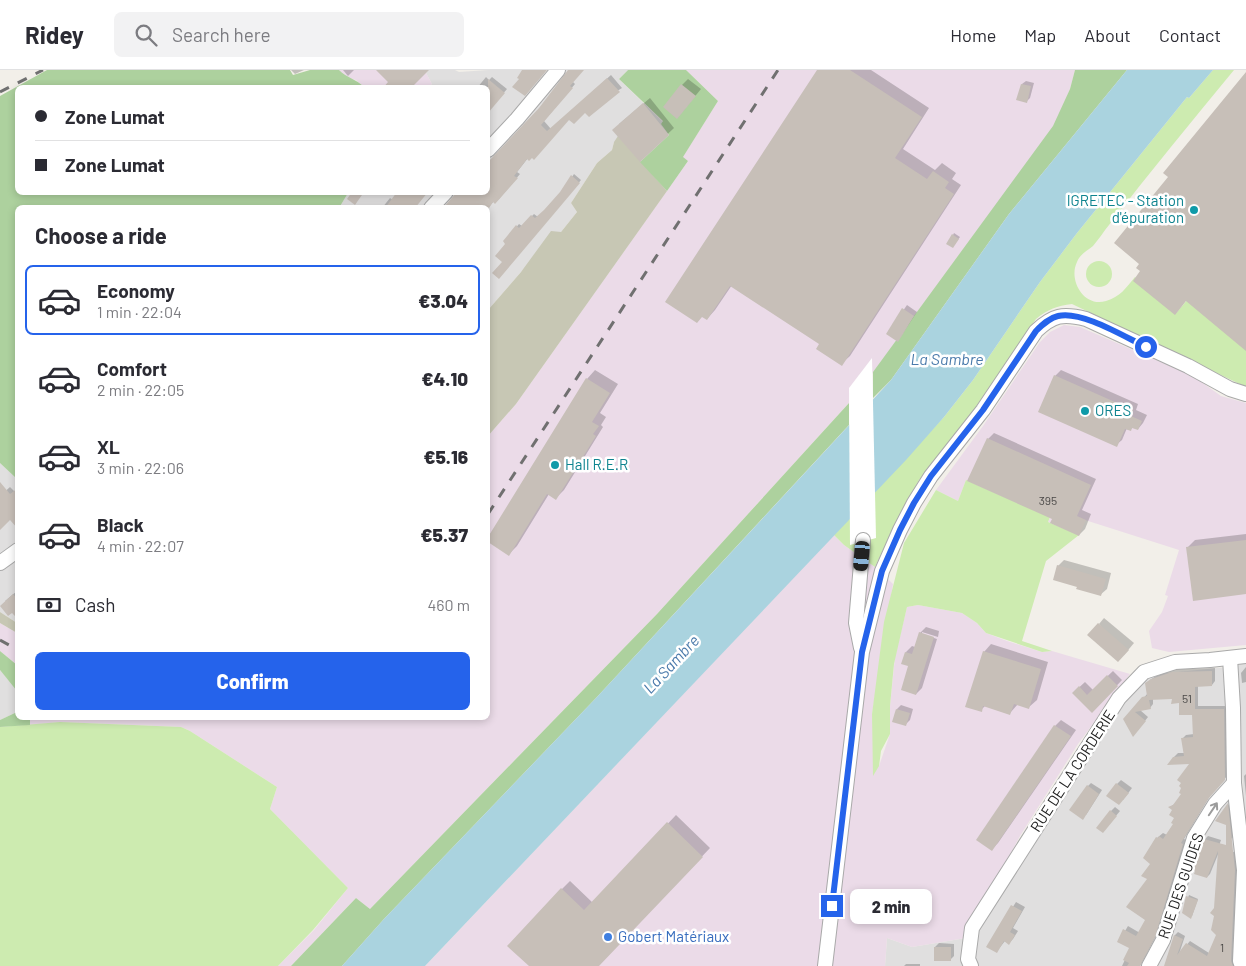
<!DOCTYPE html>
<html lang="en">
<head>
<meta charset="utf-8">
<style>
  body { margin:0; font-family:Barlow,sans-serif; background:#f2f2f3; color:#2b2b33; height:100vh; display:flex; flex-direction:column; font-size:19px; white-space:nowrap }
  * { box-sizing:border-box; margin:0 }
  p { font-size:16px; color:#7c7c81 }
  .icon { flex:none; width:28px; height:28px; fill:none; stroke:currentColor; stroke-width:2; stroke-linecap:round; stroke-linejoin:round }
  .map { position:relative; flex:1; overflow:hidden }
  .side { position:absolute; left:15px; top:135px; width:475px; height:515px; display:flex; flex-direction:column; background:#fff; border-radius:8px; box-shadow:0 2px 8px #0003 }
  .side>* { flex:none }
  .top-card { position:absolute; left:15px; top:15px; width:475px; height:110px; border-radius:8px; box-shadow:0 2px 8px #0003; display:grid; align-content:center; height:110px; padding:0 20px; background:#fff }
  .end { position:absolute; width:22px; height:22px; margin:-11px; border:6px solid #2563eb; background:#fff; box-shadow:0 0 0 2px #fff }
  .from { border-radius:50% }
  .bubble { position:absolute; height:35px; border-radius:8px; background:#fff; box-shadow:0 2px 8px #0003; font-size:16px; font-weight:800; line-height:35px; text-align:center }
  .car { position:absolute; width:15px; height:30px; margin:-15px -8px; border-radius:6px; box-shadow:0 0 4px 1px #0007; background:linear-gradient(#222 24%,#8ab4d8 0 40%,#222 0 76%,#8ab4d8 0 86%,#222 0) }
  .top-card b { display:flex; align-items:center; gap:18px; height:48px; font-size:19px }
  .top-card b+b { border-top:1px solid #e1e1e2 }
  .top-card i { width:12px; height:12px; background:#2b2b33 }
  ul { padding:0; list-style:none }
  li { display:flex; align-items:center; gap:15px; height:70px; margin:0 10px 8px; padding:0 10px; border:2px solid transparent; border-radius:8px }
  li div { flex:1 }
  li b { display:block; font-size:19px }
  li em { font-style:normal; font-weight:800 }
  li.selected { border-color:#2563eb }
  li>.icon { width:45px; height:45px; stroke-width:1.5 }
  h2 { padding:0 20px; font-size:22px; line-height:60px }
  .pay { display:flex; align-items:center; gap:12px; height:55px; padding:0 20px; font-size:19px }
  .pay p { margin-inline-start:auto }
  .cta { display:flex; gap:10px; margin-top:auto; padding:10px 20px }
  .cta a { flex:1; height:58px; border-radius:8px; background:#2563eb; color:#fff; font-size:20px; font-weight:800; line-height:58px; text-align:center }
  header { display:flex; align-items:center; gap:30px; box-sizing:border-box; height:70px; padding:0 25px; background:#fff; border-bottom:1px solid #e1e1e2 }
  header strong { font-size:24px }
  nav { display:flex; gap:28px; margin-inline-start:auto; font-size:18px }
  .search { width:350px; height:45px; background:#f2f2f3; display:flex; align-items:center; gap:12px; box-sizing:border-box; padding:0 18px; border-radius:8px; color:#7c7c81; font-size:19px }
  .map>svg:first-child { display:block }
  .residential { fill:#e0dfdf }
  .industrial { fill:#ebdbe8 }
  .construction { fill:#c7c7b4 }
  .grass { fill:#cdebb0 }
  .forest { fill:#add19e }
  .water { fill:#aad3df }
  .pier { fill:#fff }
  .shadow { fill:#0003 }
  .building { fill:#c7bfb8 }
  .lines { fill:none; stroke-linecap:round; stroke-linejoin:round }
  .minor-casing { stroke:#a9a9a9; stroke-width:16 }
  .minor { stroke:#fff; stroke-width:14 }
  .rail { stroke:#707070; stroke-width:3; stroke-dasharray:10 10; stroke-linecap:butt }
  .oneway { stroke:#9c9c9c }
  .route { stroke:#2563eb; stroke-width:6 }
  .culture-dot { fill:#0f9aa8; stroke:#fff; stroke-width:2 }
  .shop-dot { fill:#3f7fe0; stroke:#fff; stroke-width:2 }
  .labels { text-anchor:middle; stroke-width:5; stroke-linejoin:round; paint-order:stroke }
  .number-label { font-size:12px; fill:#4b4948 }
  .culture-label { font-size:15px; fill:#0d838f; stroke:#fff; text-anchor:start }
  .street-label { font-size:15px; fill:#222; stroke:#fff }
  .shop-label { font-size:15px; fill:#366cbe; stroke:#fff; text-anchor:start }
  .water-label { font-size:16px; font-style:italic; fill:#4a7aab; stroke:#fff }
</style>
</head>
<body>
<header>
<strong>Ridey</strong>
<div class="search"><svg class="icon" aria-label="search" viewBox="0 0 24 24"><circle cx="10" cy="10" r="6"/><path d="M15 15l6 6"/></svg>Search here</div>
<nav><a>Home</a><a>Map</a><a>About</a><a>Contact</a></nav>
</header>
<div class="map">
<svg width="1246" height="896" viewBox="0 0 1246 896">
  <rect width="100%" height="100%" fill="#f2efe9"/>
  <g class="residential">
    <polygon points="428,0 455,0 459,2 488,0 543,0 545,3 499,62 488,73 488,18 428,17 432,14 426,3"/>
    <polygon points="558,0 628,0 619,9 663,52 661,54 670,65 640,92 614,72 612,80 597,93 571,133 577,142 561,162 521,202 488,240 488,138 438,138 452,123 488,122 488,88 512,64"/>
    <polygon points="348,123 434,123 424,137 339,138"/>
    <polygon points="0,393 17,409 17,553 0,542"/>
    <polygon points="1246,593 1246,811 1243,896 1157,896 1180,840 1199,768 1227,727 1244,744 1237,595"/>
    <polygon points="1227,597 1234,706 1218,725 1160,869 1145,896 975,896 973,887 979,858 1102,664 1135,617 1148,605"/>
    <polygon points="0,600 18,621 17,642 0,650"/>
    <polygon points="887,868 912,877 966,868 964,896 885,896"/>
  </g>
  <g class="industrial">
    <polygon points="339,0 428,0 426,3 432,14 428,17 364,17 356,10 347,8"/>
    <polygon points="686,0 1075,0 1070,19 1054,56 858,323 657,544 370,839 356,828 291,896 278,896 314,860 348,818 270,739 277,717 190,661 181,657 60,652 30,655 30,648 488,648 488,366 516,334 688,91 682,88 718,31"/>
    <polygon points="1064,255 1080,257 1193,306 1221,326 1246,333 1246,575 1169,582 1152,578 1149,561 1162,542 1168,526 1165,525 1179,480 1085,450 1079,465 1048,452 1050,447 966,410 958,431 936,420 983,356 1040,272 1050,262"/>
    <polygon points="834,465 844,475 878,499 893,514 872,644 879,696 890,664 890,636 895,587 907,537 918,535 962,543 977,553 986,563 1007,571 1042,582 1052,581 1130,604 1078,674 1020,766 966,868 912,877 887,868 885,896 425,896"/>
    <polygon points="0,553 17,563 17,595 0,581"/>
  </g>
  <g class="construction">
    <polygon points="618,66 667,121 516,334 488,366 488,240 521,202 551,161 561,162 577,142 571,133 597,93 612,80 614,72"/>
    <polygon points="0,542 17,553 17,563 0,553"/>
  </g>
  <g class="grass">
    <path d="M1213,0H1234C1192,51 1150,102 1109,155C1104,161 1099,169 1093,176C1087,181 1080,184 1077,192C1068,210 1084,238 1106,231C1120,227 1126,218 1135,207L1177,242L1188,229L1246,277V317L1072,234C1057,236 1048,239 1036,249L971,344L919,410L894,456L875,497L844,475L834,465L944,347L973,310L1040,212L1077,163L1187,27L1189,28Z"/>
    <circle cx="1099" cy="204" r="13"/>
    <polygon points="966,410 1050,447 1048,452 1079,465 1046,491 1022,571 1052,581 1042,582 986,563 977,553 962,543 918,535 907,537 894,594 890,636 890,664 881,681 879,696 873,706 872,644 884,552 904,473 936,420 958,431"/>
    <polygon points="60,652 181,657 190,661 277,717 270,739 348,818 313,860 278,896 0,896 0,657"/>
  </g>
  <g class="forest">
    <path d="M47,0H290L293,5L310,0H339C347,8 356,9 364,17L18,18V122L348,123L339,138H18L17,409L0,393V26Z"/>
    <polygon points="628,0 686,0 718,31 683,87 688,91 667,121 640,92 669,65 661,54 663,51 619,9"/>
    <polygon points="1075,0 1127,0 1009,144 891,310 873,328 873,302 1053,56 1070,19"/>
    <polygon points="849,333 849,355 597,627 384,849 342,896 291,896 356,828 370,839 657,544"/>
    <polygon points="0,581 17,595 17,621 0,600"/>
    <polygon points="17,642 18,648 30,648 30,655 0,657 0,650"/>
  </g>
  <polygon class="water" points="1127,0 1213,0 1189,28 1187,27 1077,163 1040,212 973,310 944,347 906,390 425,896 342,896 384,849 597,627 891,310 1009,144"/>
  <polygon class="pier" points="872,288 876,468 850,475 849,318"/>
  <g class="shadow">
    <polygon points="291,0 304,0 295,4"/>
    <polygon points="343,0 354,0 348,6"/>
    <polygon points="818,0 871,0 929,38 903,79 935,100 942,93 956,103 952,109 961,115 850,286 841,294 821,273 732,215 715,240 707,249"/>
    <polygon points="611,5 622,18 585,41 569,48 528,88 517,102 520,104 499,129 494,131 488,138 488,93 540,39 573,12 575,14 544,51 551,59"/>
    <polygon points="486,7 489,10 492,7 507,19 495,33 488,35 488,18 477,18"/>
    <polygon points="688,9 701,19 683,41 682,15"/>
    <polygon points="1026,11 1034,13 1030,28 1026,32 1022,14"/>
    <polygon points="650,28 674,58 640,90 619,54"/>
    <polygon points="574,104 581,110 503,203 503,192 507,174 505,171 519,154 522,156 534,144 538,147 561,123"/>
    <polygon points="390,128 393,130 415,138 382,138"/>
    <polygon points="954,163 960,167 954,175 953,165"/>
    <polygon points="907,235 917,242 901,266 887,264"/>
    <polygon points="595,300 618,314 600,343 606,347 601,355 603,357 564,420 556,428 549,424 517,476 509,484 488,471 488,469 587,309"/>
    <polygon points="1061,300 1138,334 1136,340 1147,345 1143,353 1138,359 1133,357 1130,360 1127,358 1122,370 1116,375 1055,306"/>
    <polygon points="994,363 1096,409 1082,440 1091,444 1085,459 1079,465 1053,448 988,369"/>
    <polygon points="10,417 14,421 10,449 0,458 0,426"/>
    <polygon points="1246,464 1246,523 1188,477 1195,470"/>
    <polygon points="1064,490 1111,503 1107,519 1100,525 1058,496"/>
    <polygon points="17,521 18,522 18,542 5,531"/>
    <polygon points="1104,548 1134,573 1124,585 1099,554"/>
    <polygon points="926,557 939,561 938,567 922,562 922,564 937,569 922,618 916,624 906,582 912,576 915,577 920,563"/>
    <polygon points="991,574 1048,592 1037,630 1029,637 1018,634 1010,643 985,636 981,640 984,582"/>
    <polygon points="1246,597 1246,612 1242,613 1241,603"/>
    <polygon points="1215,598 1215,611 1212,615 1198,616 1198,636 1227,636 1228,705 1211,724 1184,769 1186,770 1158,862 1140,896 1122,896 1131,877 1119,871 1128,856 1140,863 1146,850 1149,809 1157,768 1163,763 1167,765 1175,754 1176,748 1174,740 1170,737 1176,733 1183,724 1191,693 1174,687 1178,683 1185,683 1183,668 1186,665 1194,664 1193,643 1173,628 1153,628 1153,634 1150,638 1140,640 1148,647 1137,661 1125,649 1148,623 1150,610 1156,606 1176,599"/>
    <polygon points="1113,601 1122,610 1092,642 1073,623 1085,612 1093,620"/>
    <polygon points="901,635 913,639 910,650 906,654 894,651 897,639"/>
    <polygon points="1061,650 1076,660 998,773 992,779 1055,656"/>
    <polygon points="1246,704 1246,726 1244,706"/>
    <polygon points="1121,710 1132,718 1123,730 1117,714"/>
    <polygon points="1091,713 1102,720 1086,745 1088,716"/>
    <polygon points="1230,733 1234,766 1231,769 1227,754 1217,751"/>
    <polygon points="1115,737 1120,741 1106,758 1111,741"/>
    <polygon points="676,745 710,778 598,896 531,896 562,819 570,811 593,833"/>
    <polygon points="1208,766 1221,770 1219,776 1236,783 1238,796 1236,896 1171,896 1166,894 1175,865 1178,862 1185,866 1179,884 1190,871 1209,883 1218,864 1216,838 1219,782 1210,804 1207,807 1195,799 1205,769"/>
    <polygon points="1189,825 1198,829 1192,846 1183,842"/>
    <polygon points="1016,832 1025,837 1013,858 1018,861 1013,869 1009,873 1005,871 997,881 988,876"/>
    <polygon points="939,873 954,874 954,886 950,890 935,877"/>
    <polygon points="906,894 920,894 920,896 904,896"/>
  </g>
  <g class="building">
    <polygon points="376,0 429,0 411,18 383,18 388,12"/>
    <polygon points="522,0 547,0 525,26 512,17 519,9 517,8"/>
    <polygon points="568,0 584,0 570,16 573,18 541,55 547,61 607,8 620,22 589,47 585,43 574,54 569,50 534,90 532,88 529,91 527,89 514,106 518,108 495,134 493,132 489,138 443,138 457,122 488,122 488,92 539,38"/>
    <polygon points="817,0 850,0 922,47 895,88 927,109 933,101 949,112 945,118 954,124 842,296 816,279 819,274 730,216 707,250 702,247 697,253 665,232"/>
    <polygon points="1246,2 1246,281 1186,231 1175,245 1133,211 1140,201 1136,198 1139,194 1114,173 1168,107 1163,103"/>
    <polygon points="488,9 505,23 488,43"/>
    <polygon points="681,14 696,26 677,49 663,37"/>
    <polygon points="1021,14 1031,16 1027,33 1016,30"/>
    <polygon points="643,33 669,65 640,92 612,60"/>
    <polygon points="571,105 580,113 499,209 492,203 502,192 495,186 505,174 503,171 516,155 519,158 531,145 535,148 544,140 560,122"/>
    <polygon points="352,122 364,122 355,135 347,129"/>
    <polygon points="397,122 428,122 415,138 385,138"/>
    <polygon points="952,164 959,169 953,178 946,174"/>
    <polygon points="902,238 914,246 898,272 886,264"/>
    <polygon points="1054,305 1133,340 1131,346 1142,351 1138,360 1132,358 1131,361 1125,359 1117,377 1038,342"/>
    <polygon points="586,308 610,323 592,352 599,356 593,364 596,366 556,430 547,424 509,486 488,472 488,467"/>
    <polygon points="987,368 1091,415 1077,446 1086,450 1079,466 1050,453 1052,449 967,411"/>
    <polygon points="0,412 10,424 18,418 18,459 10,450 0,460"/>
    <polygon points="1246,470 1246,524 1193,531 1186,477"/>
    <polygon points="1057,495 1106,509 1101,526 1076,519 1077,517 1053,510"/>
    <polygon points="13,524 18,530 18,549 12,543 8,546 0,536"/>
    <polygon points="1098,553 1129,580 1118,592 1087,565"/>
    <polygon points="919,562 934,567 916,625 901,620 908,596 901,594 905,582 912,584"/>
    <polygon points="983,581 1041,599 1029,639 1014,634 1010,645 983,636 982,642 965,637"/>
    <polygon points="1212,601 1212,616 1195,617 1195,639 1224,639 1225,710 1208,729 1181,773 1183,774 1155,867 1140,896 1127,896 1129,893 1123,890 1129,878 1117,872 1123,859 1136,866 1145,850 1126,837 1147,809 1141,806 1150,794 1143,788 1156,767 1158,768 1159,766 1163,769 1173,754 1171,753 1174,748 1169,745 1172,740 1168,737 1173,735 1181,724 1179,723 1181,718 1179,716 1181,713 1177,710 1189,694 1167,695 1173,687 1184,686 1181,668 1193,667 1192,645 1179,645 1179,633 1171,634 1172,629 1149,630 1151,639 1135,642 1146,651 1133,667 1123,649 1142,627 1147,626 1145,613 1151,609 1172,602"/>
    <polygon points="1107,605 1118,616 1092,643 1072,623 1079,616 1087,625"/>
    <polygon points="896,639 910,643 906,656 892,652"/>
    <polygon points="1054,655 1071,666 992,781 976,770"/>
    <polygon points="1116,713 1129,723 1119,735 1106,726"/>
    <polygon points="1087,715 1099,724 1083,750 1069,740"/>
    <polygon points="1228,733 1235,800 1231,891 1233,896 1164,896 1174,865 1183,869 1177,885 1186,873 1207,886 1216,865 1211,860 1214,846 1210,843 1214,838 1218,781 1207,808 1194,804 1195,801 1193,800 1204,769 1226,775 1226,755 1215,751"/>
    <polygon points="1110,740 1117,746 1103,763 1096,758"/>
    <polygon points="667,752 703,787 599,896 529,896 507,876 561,818 584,840"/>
    <polygon points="1186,826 1198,830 1191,849 1182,843"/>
    <polygon points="1011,835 1022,841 1010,862 1015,865 1009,875 1004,871 997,883 986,877"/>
    <rect x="934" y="877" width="17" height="14"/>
  </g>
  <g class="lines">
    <g class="minor-casing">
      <g id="minor">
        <polyline points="488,80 517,49 558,0"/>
        <polyline points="431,138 446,122"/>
        <polyline points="0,493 18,480"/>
        <polyline points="861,578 856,553 863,470"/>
        <polyline points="1230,588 1233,638 1234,713 1244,800 1240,891 1242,896"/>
        <path d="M825,896L862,582L882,501L900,460L914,433L931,406L983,340L1036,261C1053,245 1063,243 1086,249L1188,296L1230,319L1246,324"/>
        <polyline points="971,896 968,889 972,858 1119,628 1144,602 1175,592 1210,590 1246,586"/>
        <polyline points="1149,896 1163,870 1194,768 1215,734 1234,713"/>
      </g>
    </g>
    <use href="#minor" class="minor"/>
    <g class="rail">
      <polyline points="0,22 43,0"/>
      <polyline points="488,444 778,0"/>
      <polyline points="0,570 18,580"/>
    </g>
  </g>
  <defs><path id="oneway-shaft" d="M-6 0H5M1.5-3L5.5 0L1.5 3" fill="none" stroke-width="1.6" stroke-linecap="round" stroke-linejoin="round" transform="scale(1.25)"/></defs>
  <use class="oneway" href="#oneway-shaft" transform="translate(1213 739) rotate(-56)"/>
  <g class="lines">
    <path class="route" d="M832,836L862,582L882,501L900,460L914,433L931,406L983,340L1036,261C1042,255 1049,248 1058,246C1081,240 1125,267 1146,277"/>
  </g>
  <g class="culture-dot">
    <circle cx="1194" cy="140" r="5"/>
    <circle cx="1085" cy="341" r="5"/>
    <circle cx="555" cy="395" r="5"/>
  </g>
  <circle class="shop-dot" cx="608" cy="867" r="5"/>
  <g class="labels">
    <g class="number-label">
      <text x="1048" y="435">395</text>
      <text x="1187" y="633">51</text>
      <text x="1222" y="882">1</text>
    </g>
    <g class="culture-label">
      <text x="1184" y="136" text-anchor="end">IGRETEC - Station<tspan x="1184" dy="17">d'épuration</tspan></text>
      <text x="1095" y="346">ORES</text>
      <text x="565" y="400">Hall R.E.R</text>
    </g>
    <g class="street-label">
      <text transform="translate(1073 701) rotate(-57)" y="5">RUE DE LA CORDERIE</text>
      <text transform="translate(1181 816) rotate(-71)" y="5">RUE DES GUIDES</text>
    </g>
    <g class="shop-label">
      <text x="618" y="872">Gobert Matériaux</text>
    </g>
    <g class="water-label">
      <text x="947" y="295">La Sambre</text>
      <text transform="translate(671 594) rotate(-47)" y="6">La Sambre</text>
    </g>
  </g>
</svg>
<i class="end from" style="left:1146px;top:277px"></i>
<i class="end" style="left:832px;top:836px"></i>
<div class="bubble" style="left:850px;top:819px;width:82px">2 min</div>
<i class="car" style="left:862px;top:486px;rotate:185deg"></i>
<div class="top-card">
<b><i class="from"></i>Zone Lumat</b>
<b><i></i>Zone Lumat</b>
</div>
<section class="side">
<h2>Choose a ride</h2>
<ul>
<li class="selected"><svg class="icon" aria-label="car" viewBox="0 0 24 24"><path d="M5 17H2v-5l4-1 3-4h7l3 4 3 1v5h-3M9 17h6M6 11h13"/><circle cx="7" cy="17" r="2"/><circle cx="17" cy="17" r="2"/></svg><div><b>Economy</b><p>1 min · 22:04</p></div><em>€3.04</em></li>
<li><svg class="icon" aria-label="car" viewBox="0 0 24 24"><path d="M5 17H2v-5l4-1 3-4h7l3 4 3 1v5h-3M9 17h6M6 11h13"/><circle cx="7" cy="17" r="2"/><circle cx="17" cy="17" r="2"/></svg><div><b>Comfort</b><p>2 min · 22:05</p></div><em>€4.10</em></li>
<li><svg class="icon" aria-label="car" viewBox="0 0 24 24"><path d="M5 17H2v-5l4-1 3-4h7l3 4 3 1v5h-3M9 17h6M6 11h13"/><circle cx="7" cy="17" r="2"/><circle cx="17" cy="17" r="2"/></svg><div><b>XL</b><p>3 min · 22:06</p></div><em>€5.16</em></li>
<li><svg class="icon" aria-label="car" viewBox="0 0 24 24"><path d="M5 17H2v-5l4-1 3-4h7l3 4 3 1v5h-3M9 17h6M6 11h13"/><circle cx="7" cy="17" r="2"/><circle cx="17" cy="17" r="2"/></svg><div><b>Black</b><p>4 min · 22:07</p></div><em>€5.37</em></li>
</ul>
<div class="pay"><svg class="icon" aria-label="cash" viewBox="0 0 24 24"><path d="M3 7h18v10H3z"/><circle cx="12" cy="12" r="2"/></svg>Cash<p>460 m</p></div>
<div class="cta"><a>Confirm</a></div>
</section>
</div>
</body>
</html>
